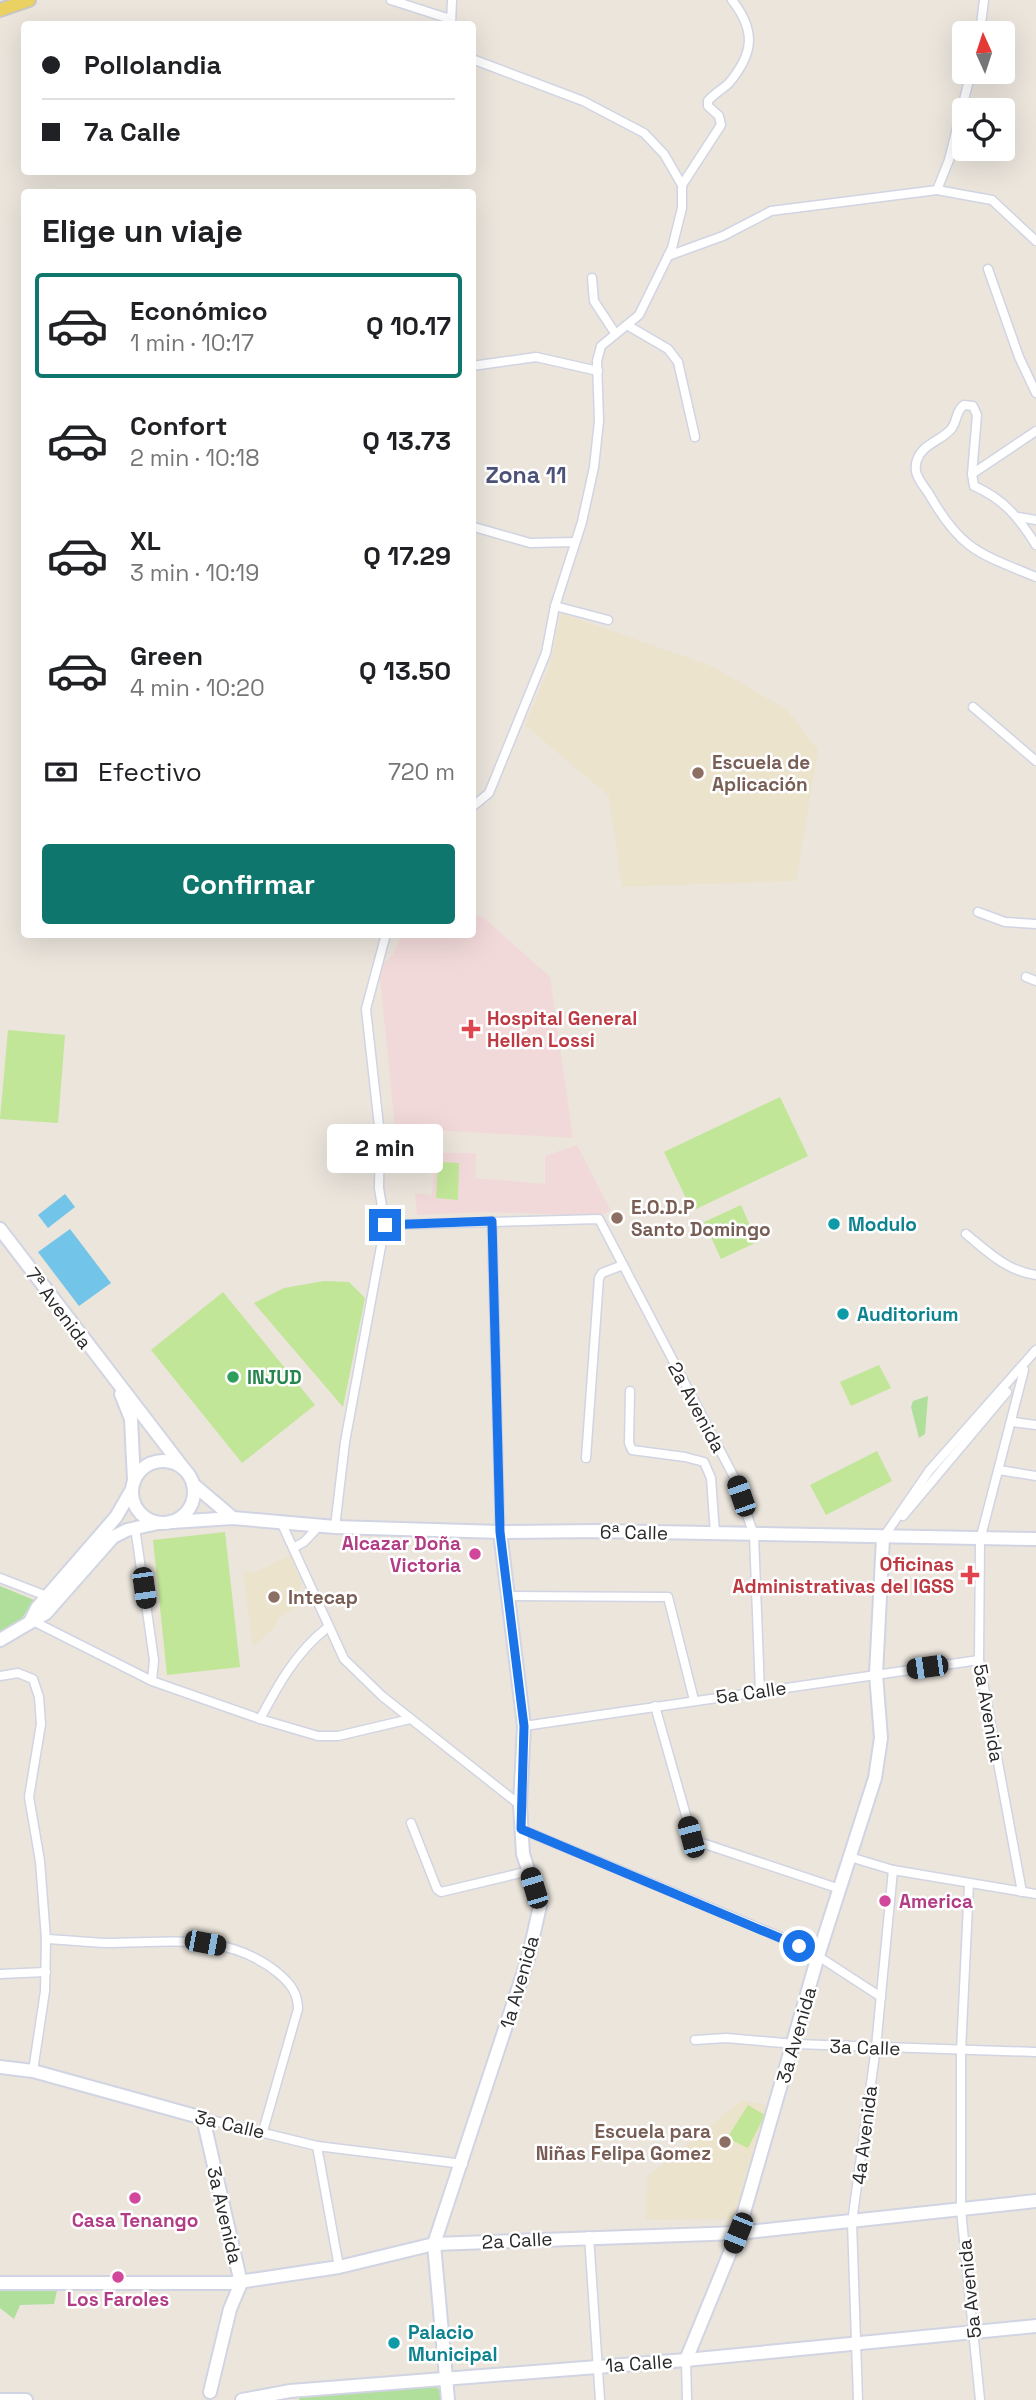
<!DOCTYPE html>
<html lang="es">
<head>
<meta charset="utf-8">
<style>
  body { margin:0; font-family:"Space Grotesk",sans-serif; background:#f6f6f6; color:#202124; height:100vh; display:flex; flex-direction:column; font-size:26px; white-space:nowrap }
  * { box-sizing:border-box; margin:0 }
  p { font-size:23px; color:#757577 }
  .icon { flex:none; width:38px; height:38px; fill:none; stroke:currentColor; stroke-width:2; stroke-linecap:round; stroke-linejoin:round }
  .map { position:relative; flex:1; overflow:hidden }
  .drawer { position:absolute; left:21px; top:189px; width:455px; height:749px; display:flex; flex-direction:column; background:#fff; border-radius:7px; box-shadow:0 7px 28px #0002 }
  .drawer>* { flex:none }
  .top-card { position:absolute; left:21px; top:21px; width:455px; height:154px; border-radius:7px; box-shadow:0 7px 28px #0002; display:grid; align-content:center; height:154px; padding:0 21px; background:#fff }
  .needle { width:46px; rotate:357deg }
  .fabs { position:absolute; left:952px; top:21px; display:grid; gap:14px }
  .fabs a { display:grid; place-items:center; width:63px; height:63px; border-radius:7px; background:#fff; box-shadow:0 7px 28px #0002; font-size:35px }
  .end { position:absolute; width:32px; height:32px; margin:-16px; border:9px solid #1a73e8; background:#fff; box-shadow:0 0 0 4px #fff }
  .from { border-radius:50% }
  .bubble { position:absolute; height:49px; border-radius:7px; background:#fff; box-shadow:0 7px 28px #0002; font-size:23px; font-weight:800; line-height:49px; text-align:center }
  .car { position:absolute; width:21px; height:42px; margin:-21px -10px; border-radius:9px; box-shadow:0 0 5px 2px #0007; background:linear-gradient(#222 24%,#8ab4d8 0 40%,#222 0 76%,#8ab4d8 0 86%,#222 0) }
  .top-card b { display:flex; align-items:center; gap:24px; height:66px; font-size:26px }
  .top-card b+b { border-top:2px solid #e0e0e0 }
  .top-card i { width:18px; height:18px; background:#202124 }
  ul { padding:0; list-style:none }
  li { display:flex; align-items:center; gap:21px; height:105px; margin:0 14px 10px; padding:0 7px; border:4px solid transparent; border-radius:7px }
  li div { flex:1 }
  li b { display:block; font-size:26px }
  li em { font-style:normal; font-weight:800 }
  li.current { border-color:#0f766e }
  li>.icon { width:63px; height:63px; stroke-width:1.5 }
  h2 { padding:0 21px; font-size:32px; line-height:84px }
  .pay { display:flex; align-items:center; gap:18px; height:77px; padding:0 21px; font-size:26px }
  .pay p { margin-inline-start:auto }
  .primary-button { display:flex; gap:14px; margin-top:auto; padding:14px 21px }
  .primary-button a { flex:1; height:80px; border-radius:7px; background:#0f766e; color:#fff; font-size:28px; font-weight:800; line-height:80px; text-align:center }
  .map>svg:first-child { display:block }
  .education { fill:#ece3cc }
  .medical { fill:#f2d9d9 }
  .green { fill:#afdf9b }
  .pitch { fill:#c1e697 }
  .water { fill:#73c4e9 }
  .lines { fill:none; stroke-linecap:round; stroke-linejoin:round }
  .street-casing { stroke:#d1d4e2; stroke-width:11 }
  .secondary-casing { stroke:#d1d4e2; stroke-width:16 }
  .primary-casing { stroke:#c7c7c7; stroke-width:16 }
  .street { stroke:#fff; stroke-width:8 }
  .secondary { stroke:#fff; stroke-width:12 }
  .primary { stroke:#ead162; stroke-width:12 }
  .route { stroke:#1a73e8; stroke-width:9 }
  .education-dot { fill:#8d6e63; stroke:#fff; stroke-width:2.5 }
  .health-dot { fill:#e0444e; stroke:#fff; stroke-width:2.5 }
  .culture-dot { fill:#0f9aa8; stroke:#fff; stroke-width:2.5 }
  .leisure-dot { fill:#2e9e5b; stroke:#fff; stroke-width:2.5 }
  .hotel-dot { fill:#d1479c; stroke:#fff; stroke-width:2.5 }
  .labels { text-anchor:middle; stroke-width:5; stroke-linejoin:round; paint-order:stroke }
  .education-label { font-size:19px; font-weight:bold; fill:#785e54; stroke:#fff; text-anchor:start }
  .health-label { font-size:19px; font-weight:bold; fill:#be3a42; stroke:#fff; text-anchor:start }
  .culture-label { font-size:19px; font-weight:bold; fill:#0d838f; stroke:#fff; text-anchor:start }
  .street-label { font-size:19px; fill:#292929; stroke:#fff }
  .leisure-label { font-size:19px; font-weight:bold; fill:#27864d; stroke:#fff; text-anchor:start }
  .hotel-label { font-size:19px; font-weight:bold; fill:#b23c85; stroke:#fff }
  .quarter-label { font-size:23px; font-weight:bold; fill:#4c5278; stroke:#fff }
</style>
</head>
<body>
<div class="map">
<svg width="1036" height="2400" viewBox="0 0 1036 2400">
  <rect width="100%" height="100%" fill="#ebe5dc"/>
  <g class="education">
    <polygon points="561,613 714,667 787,710 818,750 796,881 622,887 609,796 525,725 549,668"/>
    <polygon points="290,1556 302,1583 299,1591 305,1603 278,1618 274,1628 253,1647 243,1572 247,1570 250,1574"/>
    <polygon points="742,2100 771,2106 733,2219 646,2220 647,2177"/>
  </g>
  <g class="medical">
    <polygon points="473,914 483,917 550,977 573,1138 395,1128 379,969 393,954 402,935 472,934"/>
    <polygon points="577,1145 611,1211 597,1216 485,1212 417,1215 415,1193 432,1195 435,1153 476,1153 476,1178 545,1184 545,1156"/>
  </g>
  <g class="green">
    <polygon points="928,1396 925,1434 919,1438 911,1407 913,1401"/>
    <polygon points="0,1586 34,1600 17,1626 0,1634"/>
    <polygon points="0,2286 58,2286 54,2304 20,2305 14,2319 0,2308"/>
    <polygon points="435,2386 441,2391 442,2400 299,2400 300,2396"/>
  </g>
  <g class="pitch">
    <polygon points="8,1030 65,1035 58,1123 0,1119"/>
    <polygon points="780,1097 808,1156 692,1211 664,1152"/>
    <polygon points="438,1162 459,1163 458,1200 436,1198"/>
    <polygon points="741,1205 757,1242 721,1259 704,1222"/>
    <polygon points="324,1281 349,1282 365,1298 343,1407 254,1303 284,1288"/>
    <polygon points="223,1292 315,1405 242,1463 151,1350"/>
    <polygon points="879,1365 891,1388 851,1406 840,1382"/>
    <polygon points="877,1451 892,1481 826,1515 810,1485"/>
    <polygon points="225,1532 240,1667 167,1675 153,1540"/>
    <polygon points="748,2105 765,2115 748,2148 727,2138"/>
  </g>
  <g class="water">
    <polygon points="65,1194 75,1207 48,1228 38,1215"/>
    <polygon points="70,1229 111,1283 79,1306 38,1252"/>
  </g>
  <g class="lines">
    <g class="street-casing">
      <g id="street">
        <polyline points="391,0 450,19"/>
        <polyline points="451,24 452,0"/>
        <polyline points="980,33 984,0"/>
        <polyline points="472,59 583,101 644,133 664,154 682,185 682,208 672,248 639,315 601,346 597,361 599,421 594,467 582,522 555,606 546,653 489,793 472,807"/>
        <path d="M682,185L721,125L719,116L708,106V101C714,93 722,90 729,83C754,53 756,31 732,0"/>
        <polyline points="937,190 992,200 1036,241"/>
        <polyline points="668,256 723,236 771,211 937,190 949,160 971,72"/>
        <polyline points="988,269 1019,357 1036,393"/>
        <polyline points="592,278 594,301 615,333"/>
        <polyline points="627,325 668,349 678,362 695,437"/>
        <polyline points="472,366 536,357 598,371"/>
        <polyline points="972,474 1036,431"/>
        <polyline points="1018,517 1036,520"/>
        <polyline points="474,527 530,543 575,542"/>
        <path d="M1036,545C1019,518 1004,499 974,486L972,474L977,415L973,406L964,405C955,412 958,419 952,428C942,441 923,443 917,460C912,474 922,483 929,494C961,550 978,553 1036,577"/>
        <polyline points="555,606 608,620"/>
        <polyline points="973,707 1036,761"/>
        <polyline points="978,912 1005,922 1036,924"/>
        <polyline points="1026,977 1036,981"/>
        <polyline points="492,1221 500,1532"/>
        <polyline points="385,1225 599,1219 734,1477 754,1535 760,1692"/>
        <path d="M966,1234C988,1252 1007,1271 1036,1275"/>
        <polyline points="630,1391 629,1443 632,1450 685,1457 704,1462 711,1478 715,1533"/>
        <polyline points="1013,1422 1036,1425"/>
        <polyline points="586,1458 599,1278 602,1273 623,1265"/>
        <polyline points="999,1470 1036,1476"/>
        <polyline points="903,1516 1007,1392"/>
        <polyline points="281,1522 344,1659 382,1696 520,1805"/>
        <polyline points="135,1527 154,1660 152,1681"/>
        <polyline points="335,1527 345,1442 385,1225 379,1188 380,1135 366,1009 386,934"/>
        <polyline points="883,1538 929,1471 1036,1350"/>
        <polyline points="293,1548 304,1542 320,1525"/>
        <polyline points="0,1578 49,1597"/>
        <polyline points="509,1596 668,1597 694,1700"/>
        <polyline points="31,1620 152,1681 260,1719 318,1736 338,1736 410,1719"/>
        <polyline points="0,1676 18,1673 33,1679 39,1697 41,1724 29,1797 40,1861 46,1939 45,1991 33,2071"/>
        <polyline points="655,1706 693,1840 840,1889"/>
        <path d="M260,1719C278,1685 296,1652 328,1627"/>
        <polyline points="524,1726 979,1660"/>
        <polyline points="411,1823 437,1889 441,1892 529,1871"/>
        <polyline points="521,1829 781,1937 818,1956 881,1997"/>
        <polyline points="850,1857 893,1870 1036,1894"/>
        <polyline points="969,1884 961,2051 961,2210 980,2400"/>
        <polyline points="1022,1892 979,1660 980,1540 1024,1370"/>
        <path d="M46,1939C66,1940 86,1942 106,1943C166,1943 227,1931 278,1973C290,1983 298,1993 298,2009L263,2131"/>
        <polyline points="0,1974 46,1972"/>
        <polyline points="695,2040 726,2038 795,2044 1036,2052"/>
        <polyline points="203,2118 317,2146 463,2164"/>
        <polyline points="317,2146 339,2267"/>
        <polyline points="589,2236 600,2400"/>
        <polyline points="686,2360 687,2400"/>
        <polyline points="858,2400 852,2222 876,2047 893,1870"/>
      </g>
    </g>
    <g class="secondary-casing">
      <g id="secondary">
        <polyline points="0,1229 184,1469"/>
        <polyline points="121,1394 131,1419 134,1480"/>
        <circle cx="163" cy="1492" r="31"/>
        <polyline points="193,1484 233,1518"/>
        <polyline points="172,1522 233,1518 335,1527 500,1532 597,1531 1036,1539"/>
        <polyline points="31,1620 37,1608 116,1517 131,1491"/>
        <polyline points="0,1640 46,1613 113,1537 127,1530 158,1523"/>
        <polyline points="0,2067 33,2071 203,2118 241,2283 230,2309 210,2392"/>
        <polyline points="0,2283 232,2283 339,2267 434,2244 738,2233 1036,2201"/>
        <polyline points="686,2360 738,2233 818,1956 875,1778 881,1738 876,1674 883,1538"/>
        <polyline points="0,2400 26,2400"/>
        <polyline points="242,2400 290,2391 686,2360 1036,2326"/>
        <polyline points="448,2400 434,2244 528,1959 540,1906 523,1854 520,1805 524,1726 500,1532"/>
      </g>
    </g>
    <g class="primary-casing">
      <polyline id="primary" points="0,10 29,0"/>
    </g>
    <use href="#street" class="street"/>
    <use href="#secondary" class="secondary"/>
    <use href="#primary" class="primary"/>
  </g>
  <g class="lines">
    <polyline class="route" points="385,1225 492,1221 500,1532 524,1726 521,1829 799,1946"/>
  </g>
  <g class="education-dot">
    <circle cx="698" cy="773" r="7"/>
    <circle cx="617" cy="1218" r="7"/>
    <circle cx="274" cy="1597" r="7"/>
    <circle cx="725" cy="2142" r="7"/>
  </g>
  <g class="health-dot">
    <path d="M467.5 1018.5h7v7h7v7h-7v7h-7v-7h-7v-7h7z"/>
    <path d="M966.5 1564.5h7v7h7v7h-7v7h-7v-7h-7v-7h7z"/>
  </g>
  <g class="culture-dot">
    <circle cx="834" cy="1224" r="7"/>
    <circle cx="843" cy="1314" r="7"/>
    <circle cx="394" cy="2343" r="7"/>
  </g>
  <circle class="leisure-dot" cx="233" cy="1377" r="7"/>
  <g class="hotel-dot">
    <circle cx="475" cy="1554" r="7"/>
    <circle cx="885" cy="1901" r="7"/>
    <circle cx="135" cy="2198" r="7"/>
    <circle cx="118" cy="2277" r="7"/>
  </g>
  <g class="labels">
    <g class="education-label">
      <text x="712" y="769">Escuela de<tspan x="712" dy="22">Aplicación</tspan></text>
      <text x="631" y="1214">E.O.D.P<tspan x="631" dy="22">Santo Domingo</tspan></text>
      <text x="288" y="1604">Intecap</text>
      <text x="711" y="2138" text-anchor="end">Escuela para<tspan x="711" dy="22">Niñas Felipa Gomez</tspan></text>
    </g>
    <g class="health-label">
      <text x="487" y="1025">Hospital General<tspan x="487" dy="22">Hellen Lossi</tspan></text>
      <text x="954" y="1571" text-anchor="end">Oficinas<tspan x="954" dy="22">Administrativas del IGSS</tspan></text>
    </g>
    <g class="culture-label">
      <text x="848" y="1231">Modulo</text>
      <text x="857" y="1321">Auditorium</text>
      <text x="408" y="2339">Palacio<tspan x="408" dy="22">Municipal</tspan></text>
    </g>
    <g class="street-label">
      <text transform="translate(59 1308) rotate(53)" y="7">7ª Avenida</text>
      <text transform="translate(697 1407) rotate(62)" y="7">2a Avenida</text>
      <text transform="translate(634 1532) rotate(1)" y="7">6ª Calle</text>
      <text transform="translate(751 1692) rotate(-8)" y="7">5a Calle</text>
      <text transform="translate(989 1713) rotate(80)" y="7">5a Avenida</text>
      <text transform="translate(519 1982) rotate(-74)" y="7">1a Avenida</text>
      <text transform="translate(796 2035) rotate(-74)" y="7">3a Avenida</text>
      <text transform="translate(865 2047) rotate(2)" y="7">3a Calle</text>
      <text transform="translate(230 2124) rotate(13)" y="7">3a Calle</text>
      <text transform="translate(864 2135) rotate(-83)" y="7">4a Avenida</text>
      <text transform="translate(225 2215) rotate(77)" y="7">3a Avenida</text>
      <text transform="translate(517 2240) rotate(-3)" y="7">2a Calle</text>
      <text transform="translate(969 2289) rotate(-96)" y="7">5a Avenida</text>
      <text transform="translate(639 2363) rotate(-4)" y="7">1a Calle</text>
    </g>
    <g class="leisure-label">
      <text x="247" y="1384">INJUD</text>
    </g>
    <g class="hotel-label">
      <text x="461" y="1550" text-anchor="end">Alcazar Doña<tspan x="461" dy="22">Victoria</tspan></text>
      <text x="899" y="1908" text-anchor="start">America</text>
      <text x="135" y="2227">Casa Tenango</text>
      <text x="118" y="2306">Los Faroles</text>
    </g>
    <g class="quarter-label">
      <text x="526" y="483">Zona 11</text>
    </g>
  </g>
</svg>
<div class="fabs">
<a><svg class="needle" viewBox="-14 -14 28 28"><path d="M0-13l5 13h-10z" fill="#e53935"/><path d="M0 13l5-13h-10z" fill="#757577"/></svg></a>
<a><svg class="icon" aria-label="locate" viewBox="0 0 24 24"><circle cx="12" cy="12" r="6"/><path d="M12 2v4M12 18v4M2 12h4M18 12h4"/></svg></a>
</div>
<i class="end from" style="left:799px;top:1946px"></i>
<i class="end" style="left:385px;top:1225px"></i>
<div class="bubble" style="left:327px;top:1124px;width:116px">2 min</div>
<i class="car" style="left:741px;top:1496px;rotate:341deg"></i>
<i class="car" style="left:144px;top:1588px;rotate:172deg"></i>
<i class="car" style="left:927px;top:1667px;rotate:262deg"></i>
<i class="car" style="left:691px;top:1837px;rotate:345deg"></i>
<i class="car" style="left:534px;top:1888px;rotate:343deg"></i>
<i class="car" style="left:205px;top:1943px;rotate:101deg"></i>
<i class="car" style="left:738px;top:2233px;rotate:202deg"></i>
<div class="top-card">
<b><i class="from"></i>Pollolandia</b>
<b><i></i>7a Calle</b>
</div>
<section class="drawer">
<h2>Elige un viaje</h2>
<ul>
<li class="current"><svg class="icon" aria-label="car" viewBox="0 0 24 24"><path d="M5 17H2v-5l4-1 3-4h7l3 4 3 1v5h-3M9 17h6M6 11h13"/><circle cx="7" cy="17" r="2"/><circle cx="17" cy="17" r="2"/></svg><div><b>Económico</b><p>1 min · 10:17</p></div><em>Q 10.17</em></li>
<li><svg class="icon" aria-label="car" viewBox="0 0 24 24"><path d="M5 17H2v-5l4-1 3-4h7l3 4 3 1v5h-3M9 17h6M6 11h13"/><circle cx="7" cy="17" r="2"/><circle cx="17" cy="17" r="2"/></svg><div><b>Confort</b><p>2 min · 10:18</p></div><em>Q 13.73</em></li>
<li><svg class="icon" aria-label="car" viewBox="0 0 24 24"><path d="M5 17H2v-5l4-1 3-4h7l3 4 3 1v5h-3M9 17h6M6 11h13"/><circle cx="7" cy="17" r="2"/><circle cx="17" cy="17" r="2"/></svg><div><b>XL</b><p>3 min · 10:19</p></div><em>Q 17.29</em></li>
<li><svg class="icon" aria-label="car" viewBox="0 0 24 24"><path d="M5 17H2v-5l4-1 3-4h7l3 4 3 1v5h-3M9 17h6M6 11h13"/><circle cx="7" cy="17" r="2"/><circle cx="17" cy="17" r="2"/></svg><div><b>Green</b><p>4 min · 10:20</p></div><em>Q 13.50</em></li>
</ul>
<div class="pay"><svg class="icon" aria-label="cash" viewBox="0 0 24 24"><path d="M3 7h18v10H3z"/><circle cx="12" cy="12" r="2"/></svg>Efectivo<p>720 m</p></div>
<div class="primary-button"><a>Confirmar</a></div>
</section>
</div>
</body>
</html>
